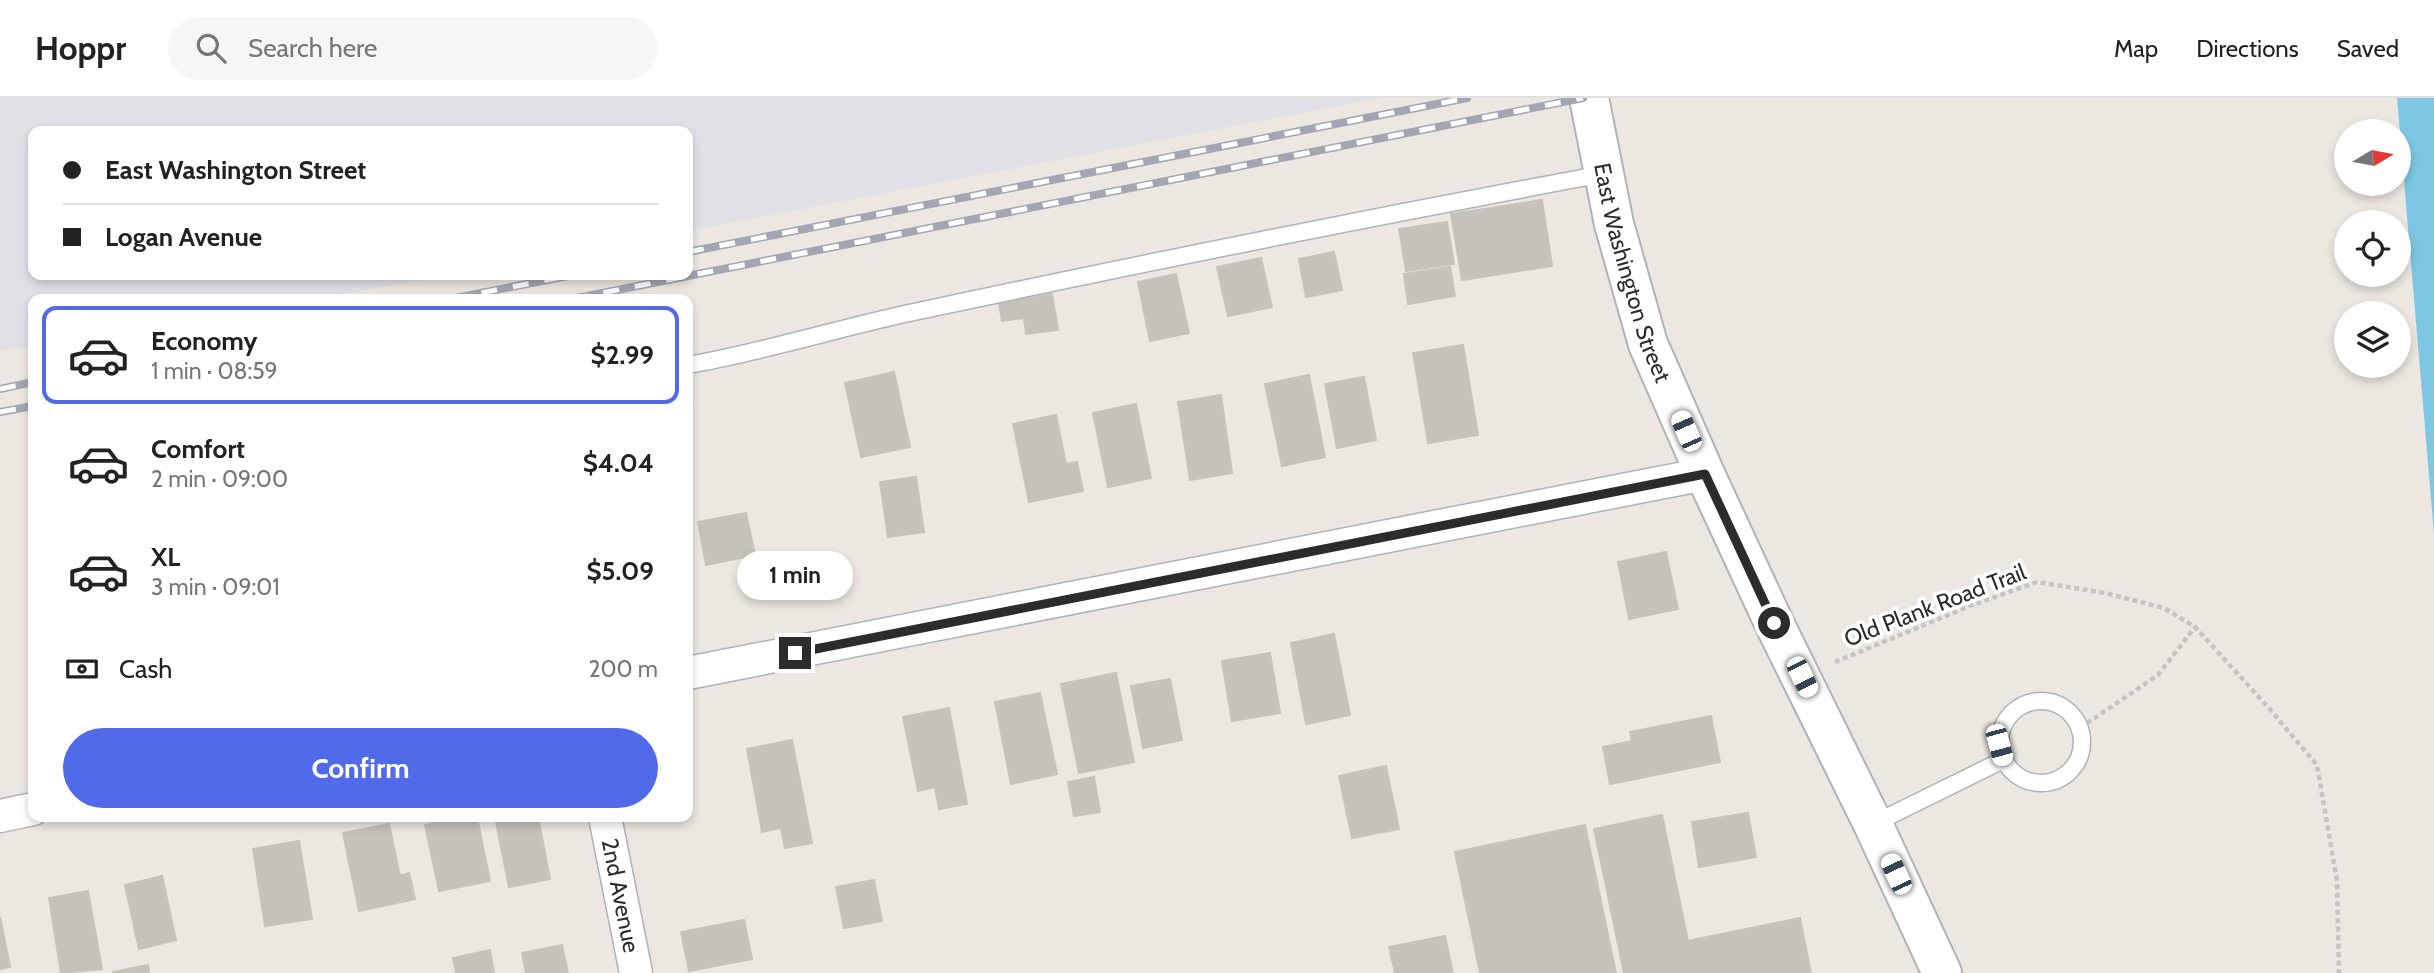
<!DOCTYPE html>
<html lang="en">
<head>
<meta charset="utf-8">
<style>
  body { margin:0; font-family:Cabin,sans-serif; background:#f6f6f6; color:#222; height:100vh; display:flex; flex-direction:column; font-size:26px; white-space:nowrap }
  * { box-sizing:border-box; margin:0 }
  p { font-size:23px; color:#767676 }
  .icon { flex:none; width:38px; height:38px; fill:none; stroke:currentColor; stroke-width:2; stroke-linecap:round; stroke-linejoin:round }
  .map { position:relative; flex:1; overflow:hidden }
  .panel { position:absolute; left:28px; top:196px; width:665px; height:528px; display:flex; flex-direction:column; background:#fff; border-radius:14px; box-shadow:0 4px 10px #0003 }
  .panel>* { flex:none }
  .banner { position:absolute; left:28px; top:28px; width:665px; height:154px; border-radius:14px; box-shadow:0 4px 10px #0003; display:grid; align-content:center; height:154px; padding:0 35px; background:#fff }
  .needle { width:46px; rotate:80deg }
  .tools { position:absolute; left:2334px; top:21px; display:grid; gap:14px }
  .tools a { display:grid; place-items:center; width:77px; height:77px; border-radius:50%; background:#fff; box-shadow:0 4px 10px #0003; font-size:35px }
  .end { position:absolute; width:32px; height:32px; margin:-16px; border:9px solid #2c2c2c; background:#fff; box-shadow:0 0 0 4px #fff }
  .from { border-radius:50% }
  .bubble { position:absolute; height:49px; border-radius:24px; background:#fff; box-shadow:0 4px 10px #0003; font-size:23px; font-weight:700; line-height:49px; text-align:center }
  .car { position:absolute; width:21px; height:42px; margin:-21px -10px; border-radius:9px; box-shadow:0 0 5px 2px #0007; background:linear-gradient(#fff 24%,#345 0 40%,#fff 0 76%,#345 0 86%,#fff 0) }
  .banner b { display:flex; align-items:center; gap:24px; height:66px; font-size:26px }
  .banner b+b { border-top:2px solid #e0e0e0 }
  .banner i { width:18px; height:18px; background:#222 }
  ul { padding:12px 0 0; list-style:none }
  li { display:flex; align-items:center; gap:21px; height:98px; margin:0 14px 10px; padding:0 21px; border:4px solid transparent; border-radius:14px }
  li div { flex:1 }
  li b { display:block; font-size:26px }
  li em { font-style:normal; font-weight:700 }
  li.selected { border-color:#506aea }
  li>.icon { width:63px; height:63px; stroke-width:1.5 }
  .pay { display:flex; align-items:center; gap:18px; height:77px; padding:0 35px; font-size:26px }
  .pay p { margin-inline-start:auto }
  .action { display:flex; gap:14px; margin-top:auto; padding:14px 35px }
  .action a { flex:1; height:80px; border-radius:42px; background:#506aea; color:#fff; font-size:28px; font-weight:700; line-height:80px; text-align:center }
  header { display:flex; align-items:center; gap:42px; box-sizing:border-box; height:98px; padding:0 35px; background:#fff; border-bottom:2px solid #e0e0e0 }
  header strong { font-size:33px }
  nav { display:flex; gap:38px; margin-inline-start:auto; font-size:24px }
  .search { width:490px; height:63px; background:#f6f6f6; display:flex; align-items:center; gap:18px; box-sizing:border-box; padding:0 24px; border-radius:38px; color:#767676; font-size:26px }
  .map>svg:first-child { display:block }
  .industrial { fill:#e1e0e6 }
  .water { fill:#7dc7e4 }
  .building { fill:#c5c1bb; stroke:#c8c3ba; stroke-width:2 }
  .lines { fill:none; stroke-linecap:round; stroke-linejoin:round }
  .service-casing { stroke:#b0b2bb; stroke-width:19 }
  .minor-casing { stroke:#b0b2bb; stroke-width:35 }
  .tertiary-casing { stroke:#b0b2bb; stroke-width:42 }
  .path { stroke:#c4c4c4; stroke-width:4.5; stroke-dasharray:5 3.5; stroke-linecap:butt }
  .service { stroke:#fff; stroke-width:16 }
  .minor { stroke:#fff; stroke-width:32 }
  .tertiary { stroke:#fff; stroke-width:38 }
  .rail-casing { stroke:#a3a5b4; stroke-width:8 }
  .rail { stroke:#fff; stroke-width:5; stroke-dasharray:16; stroke-linecap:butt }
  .route { stroke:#2c2c2c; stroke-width:9 }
  .labels { text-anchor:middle; stroke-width:7; stroke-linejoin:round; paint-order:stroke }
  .street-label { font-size:23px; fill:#2c2c2c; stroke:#fff }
</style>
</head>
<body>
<header>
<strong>Hoppr</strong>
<div class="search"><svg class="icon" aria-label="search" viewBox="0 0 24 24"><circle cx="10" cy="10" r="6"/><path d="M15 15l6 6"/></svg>Search here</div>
<nav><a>Map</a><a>Directions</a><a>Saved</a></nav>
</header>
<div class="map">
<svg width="2434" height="875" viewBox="0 0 2434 875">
  <rect width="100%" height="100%" fill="#ece7e0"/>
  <polygon class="industrial" points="0,0 1380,0 688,133 688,33 33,33 33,177 455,177 310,201 33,201 33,248 0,253"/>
  <polygon class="water" points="2397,0 2434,0 2434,436"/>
  <g class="building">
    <polygon points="1542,102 1552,168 1462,182 1451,116"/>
    <polygon points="1447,124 1454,166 1406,173 1399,131"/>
    <polygon points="1334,154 1342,192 1306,199 1299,161"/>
    <polygon points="1261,160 1272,209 1228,218 1217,169"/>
    <polygon points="1450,169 1455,198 1408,206 1404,176"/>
    <polygon points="1176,176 1189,235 1150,243 1138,184"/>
    <polygon points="1052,196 1058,232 1026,236 1024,220 1002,223 999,205"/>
    <polygon points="1463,247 1478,337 1428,345 1413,255"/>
    <polygon points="894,274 910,349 861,359 845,285"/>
    <polygon points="1309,277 1325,359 1282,368 1265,286"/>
    <polygon points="1364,279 1376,342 1337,350 1325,286"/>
    <polygon points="1221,297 1232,375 1190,382 1178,304"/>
    <polygon points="1136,306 1151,380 1108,389 1093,315"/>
    <polygon points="1056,317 1066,366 1077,364 1083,393 1029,404 1013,326"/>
    <polygon points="916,379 924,434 888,439 880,384"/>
    <polygon points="746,415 755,457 706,467 698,424"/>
    <polygon points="1666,454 1678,511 1629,521 1618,464"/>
    <polygon points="1334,536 1350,617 1306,626 1291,545"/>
    <polygon points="1270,555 1280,615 1232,623 1222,563"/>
    <polygon points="1116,575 1134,664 1079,675 1061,586"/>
    <polygon points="1170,581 1182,642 1143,650 1131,588"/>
    <polygon points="1040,595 1057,676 1011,686 995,604"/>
    <polygon points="949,610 967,706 939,711 935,689 918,693 903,619"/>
    <polygon points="1711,618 1720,664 1610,686 1603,649 1632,643 1630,634"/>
    <polygon points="792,642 812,745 785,750 781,730 762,734 747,651"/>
    <polygon points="1386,668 1399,731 1352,740 1339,678"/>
    <polygon points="1094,679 1100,714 1074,718 1068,684"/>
    <polygon points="1748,715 1756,759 1699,769 1692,724"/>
    <polygon points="1662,717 1688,843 1800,820 1811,875 1624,875 1594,731"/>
    <polygon points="461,719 477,719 490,783 439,793 425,727"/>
    <polygon points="495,719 538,719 550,781 509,789"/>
    <polygon points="389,726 400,778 409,775 415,801 359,813 343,735"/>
    <polygon points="1585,727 1616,875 1480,875 1455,754"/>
    <polygon points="299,743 312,821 265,828 253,751"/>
    <polygon points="162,778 176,842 139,851 125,787"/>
    <polygon points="874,782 882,823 844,830 836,789"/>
    <polygon points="88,793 102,871 61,875 49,800"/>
    <polygon points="0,819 10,869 0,871"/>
    <polygon points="744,822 752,861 689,873 681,834"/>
    <polygon points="1445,838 1453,875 1395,875 1389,849"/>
    <polygon points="562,847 568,875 526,875 522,855"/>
    <polygon points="490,852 494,875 456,875 453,860"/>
    <polygon points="148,867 149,875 113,875 113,874"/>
  </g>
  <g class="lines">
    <g class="service-casing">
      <g id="service">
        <path d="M688,267C764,254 838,230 914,214C1143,165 1373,119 1603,76"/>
        <circle cx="2041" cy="644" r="41"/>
        <polyline points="1873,726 2003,662"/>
      </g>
    </g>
    <g class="minor-casing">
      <g id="minor">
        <polyline points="688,575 1705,376"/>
        <polyline points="0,718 33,711"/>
        <path id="s1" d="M605,719L636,875"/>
      </g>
    </g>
    <g class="tertiary-casing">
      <g id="tertiary">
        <path id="s2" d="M1589,0L1614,126L1648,246L1705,376L1774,525L1873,726L1942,875"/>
      </g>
    </g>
    <g class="path">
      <polyline points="1835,564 1970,508 2037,484 2105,495 2164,510 2195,529 2268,609 2317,667 2337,783 2339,875"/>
      <polyline points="2080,630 2158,577 2195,529"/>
    </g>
    <use href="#service" class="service"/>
    <use href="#minor" class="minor"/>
    <use href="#tertiary" class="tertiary"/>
    <g class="rail-casing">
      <g id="rail">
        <polyline points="688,154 1467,0"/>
        <polyline points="450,201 573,177"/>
        <polyline points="572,201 1583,0"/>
        <polyline points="0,291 33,284"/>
        <polyline points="0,314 33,308"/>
      </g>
    </g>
    <use href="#rail" class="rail"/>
  </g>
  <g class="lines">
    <polyline class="route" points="795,555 1705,376 1774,525"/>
  </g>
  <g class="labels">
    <g class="street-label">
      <text dy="8" stroke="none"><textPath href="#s2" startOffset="180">East Washington Street</textPath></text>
      <text transform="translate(1935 507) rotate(-21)" y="8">Old Plank Road Trail</text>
      <text dy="8" stroke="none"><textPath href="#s1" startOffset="80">2nd Avenue</textPath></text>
    </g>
  </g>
</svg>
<div class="tools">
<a><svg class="needle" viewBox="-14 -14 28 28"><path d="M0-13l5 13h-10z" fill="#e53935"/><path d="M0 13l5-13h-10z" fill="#767676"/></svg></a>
<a><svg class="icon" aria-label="locate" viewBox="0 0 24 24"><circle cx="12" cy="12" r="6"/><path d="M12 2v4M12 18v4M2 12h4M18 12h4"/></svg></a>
<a><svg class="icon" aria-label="layers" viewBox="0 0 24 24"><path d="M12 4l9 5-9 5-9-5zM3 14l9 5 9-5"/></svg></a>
</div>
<i class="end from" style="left:1774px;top:525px"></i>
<i class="end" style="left:795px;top:555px"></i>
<div class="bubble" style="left:737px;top:453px;width:116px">1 min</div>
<i class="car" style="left:1686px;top:333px;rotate:336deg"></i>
<i class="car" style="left:1802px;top:579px;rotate:154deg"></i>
<i class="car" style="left:1999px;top:647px;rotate:165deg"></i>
<i class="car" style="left:1896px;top:776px;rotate:335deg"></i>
<div class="banner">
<b><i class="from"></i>East Washington Street</b>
<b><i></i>Logan Avenue</b>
</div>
<section class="panel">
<ul>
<li class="selected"><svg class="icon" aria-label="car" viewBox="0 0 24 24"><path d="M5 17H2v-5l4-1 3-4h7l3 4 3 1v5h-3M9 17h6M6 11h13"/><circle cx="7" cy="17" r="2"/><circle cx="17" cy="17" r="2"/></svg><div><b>Economy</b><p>1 min · 08:59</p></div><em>$2.99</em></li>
<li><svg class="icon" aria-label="car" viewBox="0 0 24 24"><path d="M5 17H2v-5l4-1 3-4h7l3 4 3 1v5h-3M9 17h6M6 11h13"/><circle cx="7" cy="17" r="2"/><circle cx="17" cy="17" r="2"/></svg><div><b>Comfort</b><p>2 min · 09:00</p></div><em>$4.04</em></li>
<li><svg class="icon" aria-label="car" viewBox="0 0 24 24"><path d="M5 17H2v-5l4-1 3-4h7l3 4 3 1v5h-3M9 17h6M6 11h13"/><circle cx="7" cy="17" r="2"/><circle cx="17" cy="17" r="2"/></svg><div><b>XL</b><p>3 min · 09:01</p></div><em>$5.09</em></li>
</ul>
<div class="pay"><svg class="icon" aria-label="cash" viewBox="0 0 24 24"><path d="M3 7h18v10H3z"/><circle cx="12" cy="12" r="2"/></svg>Cash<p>200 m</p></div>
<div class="action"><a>Confirm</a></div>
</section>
</div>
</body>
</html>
